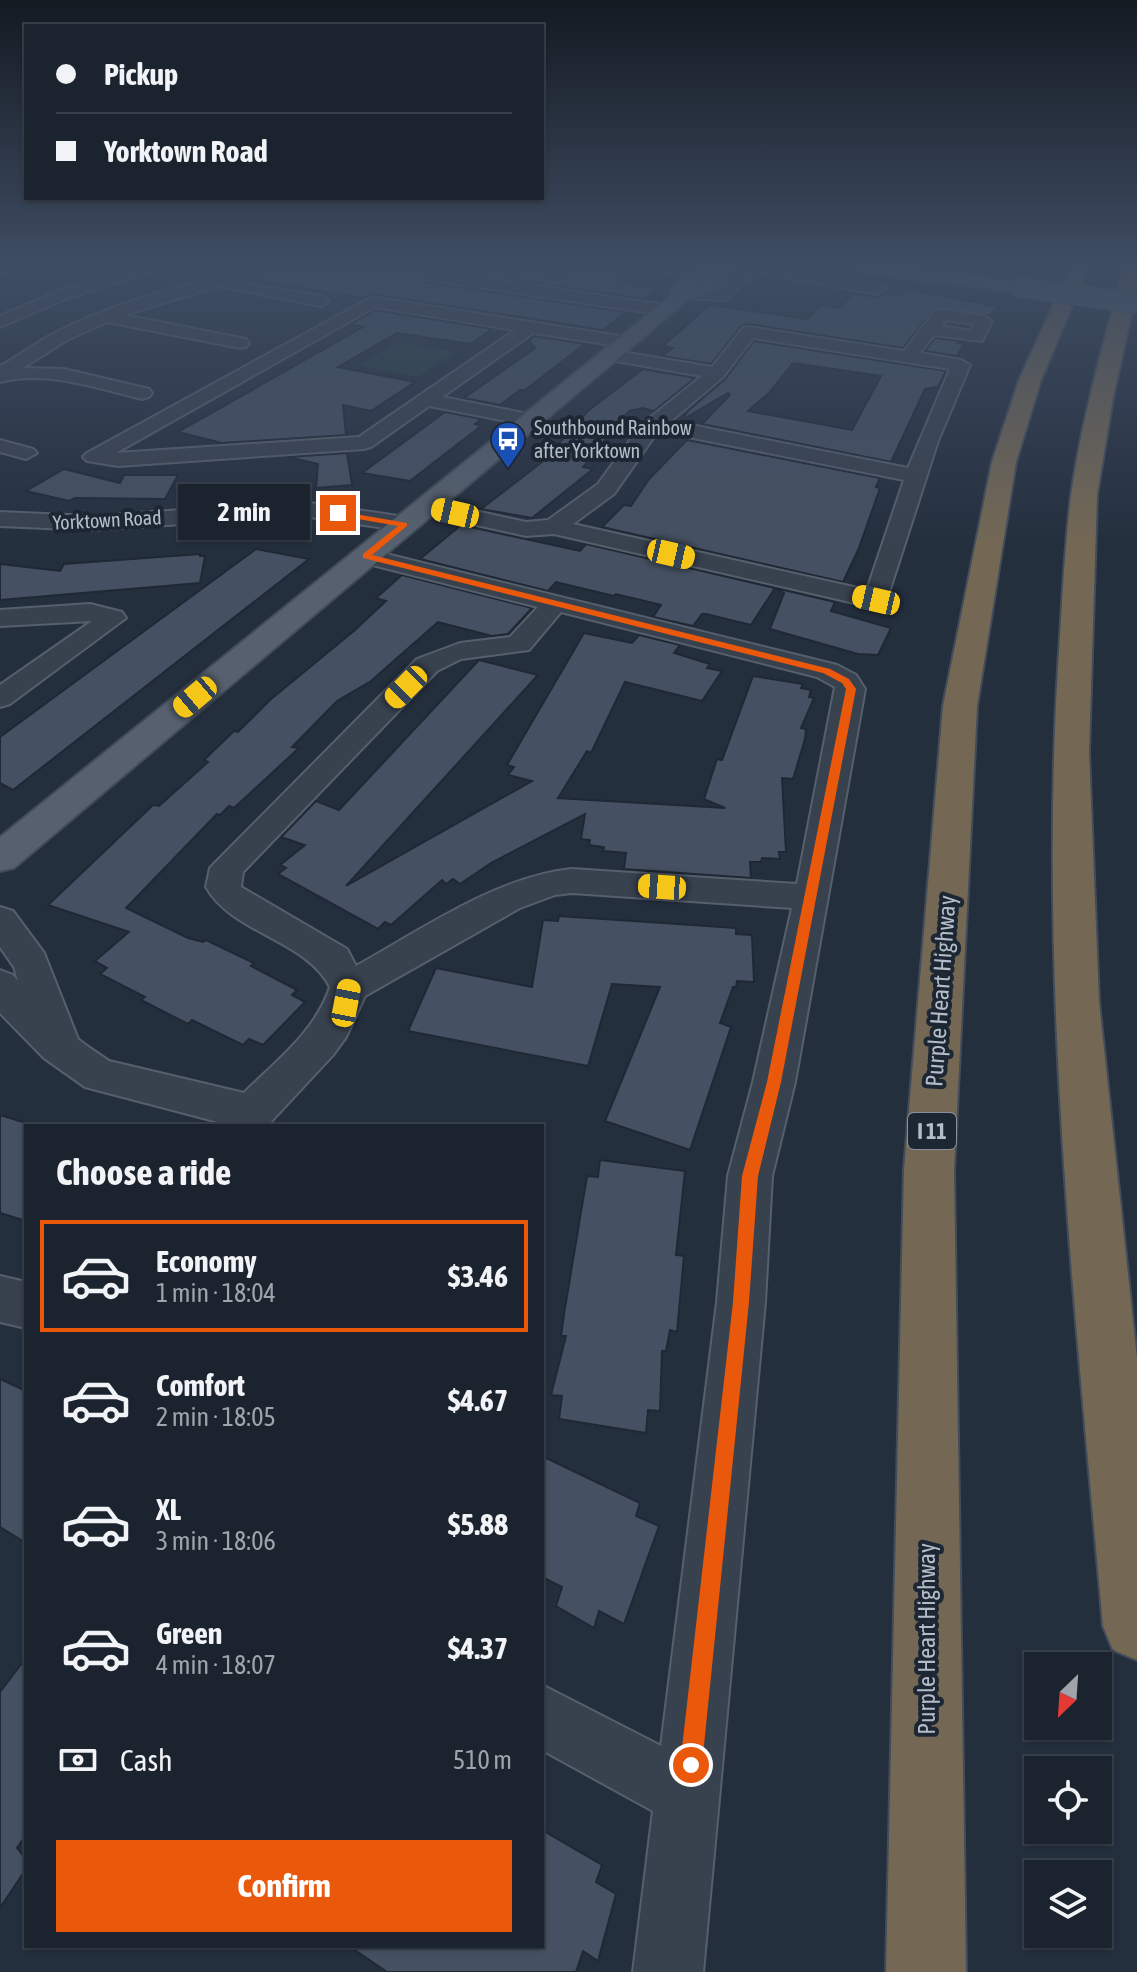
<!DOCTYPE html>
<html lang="en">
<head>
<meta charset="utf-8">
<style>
  body { margin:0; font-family:"Asap Condensed",sans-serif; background:#282f3a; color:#f1f3f6; height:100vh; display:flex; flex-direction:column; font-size:30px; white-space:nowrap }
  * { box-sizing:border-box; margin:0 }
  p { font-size:26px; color:#a0a4aa }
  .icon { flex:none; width:44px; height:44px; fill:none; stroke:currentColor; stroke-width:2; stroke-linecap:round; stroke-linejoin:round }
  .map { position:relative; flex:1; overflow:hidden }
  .panel { position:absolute; left:24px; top:1124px; width:520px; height:824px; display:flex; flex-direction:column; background:#1b232e; border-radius:0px; box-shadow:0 2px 6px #0004,0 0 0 2px #39404a }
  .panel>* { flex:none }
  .banner { position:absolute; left:24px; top:24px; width:520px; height:176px; border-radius:0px; box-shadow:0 2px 6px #0004,0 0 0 2px #39404a; display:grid; align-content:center; height:176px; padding:0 32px; background:#1b232e }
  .needle { width:52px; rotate:205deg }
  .fabs { position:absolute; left:1024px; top:1652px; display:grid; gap:16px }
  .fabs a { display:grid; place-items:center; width:88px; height:88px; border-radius:0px; background:#1b232e; box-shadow:0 2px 6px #0004,0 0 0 2px #39404a; font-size:40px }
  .end { position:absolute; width:36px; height:36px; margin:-18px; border:10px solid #ea580c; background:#fff; box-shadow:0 0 0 4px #fff }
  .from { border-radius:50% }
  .bubble { position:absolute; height:56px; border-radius:0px; background:#1b232e; box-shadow:0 2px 6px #0004,0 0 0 2px #39404a; font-size:26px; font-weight:700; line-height:56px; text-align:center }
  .car { position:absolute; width:24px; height:48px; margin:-24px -12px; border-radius:10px; box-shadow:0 0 6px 2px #0007; background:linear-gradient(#f5c518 24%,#345 0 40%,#f5c518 0 76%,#345 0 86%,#f5c518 0) }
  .banner b { display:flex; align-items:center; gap:28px; height:76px; font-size:30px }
  .banner b+b { border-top:2px solid #39404a }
  .banner i { width:20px; height:20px; background:#f1f3f6 }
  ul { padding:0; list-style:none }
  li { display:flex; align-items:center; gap:24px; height:112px; margin:0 16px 12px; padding:0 16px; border:4px solid transparent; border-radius:0px }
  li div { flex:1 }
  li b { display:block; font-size:30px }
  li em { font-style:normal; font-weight:700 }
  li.on { border-color:#ea580c }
  li>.icon { width:72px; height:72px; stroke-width:1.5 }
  h2 { padding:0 32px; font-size:36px; line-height:96px }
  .pay { display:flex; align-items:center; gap:20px; height:88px; padding:0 32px; font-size:30px }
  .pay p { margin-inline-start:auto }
  .primary-button { display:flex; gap:16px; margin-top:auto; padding:16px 32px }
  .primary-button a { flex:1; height:92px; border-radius:0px; background:#ea580c; color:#fff; font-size:32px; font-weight:700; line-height:92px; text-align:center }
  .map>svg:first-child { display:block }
  .green { fill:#263c3f }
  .building { fill:#455162; stroke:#1f2835; stroke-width:2; fill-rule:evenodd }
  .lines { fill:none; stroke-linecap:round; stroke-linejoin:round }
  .minor-casing { stroke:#565f6c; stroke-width:4 }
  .major-casing { stroke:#414a57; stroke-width:4 }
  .highway-casing { stroke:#434c59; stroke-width:4 }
  .minor { fill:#38414e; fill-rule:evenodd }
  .major { fill:#56606e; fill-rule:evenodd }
  .highway { fill:#746855; fill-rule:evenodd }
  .major-bridge-casing { stroke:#414a57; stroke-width:22; stroke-linecap:butt }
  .major-bridge { stroke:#56606e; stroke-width:20 }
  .route { fill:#ea580c }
  .labels { text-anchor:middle; stroke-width:8; stroke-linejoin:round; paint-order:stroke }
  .far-poi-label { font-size:20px; fill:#b4bcc9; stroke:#1d2633; text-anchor:start }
  .far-street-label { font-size:20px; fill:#b4bcc9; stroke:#1d2633 }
  .shield { fill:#1d2633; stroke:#878f9c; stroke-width:2 }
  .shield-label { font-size:22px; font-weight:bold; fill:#b4bcc9 }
  .street-label { font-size:24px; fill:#b4bcc9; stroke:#1d2633 }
</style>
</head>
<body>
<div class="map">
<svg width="1137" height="1972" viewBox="0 0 1137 1972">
  <rect width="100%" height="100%" fill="#242f3e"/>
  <polygon class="green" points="398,342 456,352 418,377 358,366"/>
  <g class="building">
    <polygon points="277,268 417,268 412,274 423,282 626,312 603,330 372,294 364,298 260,281 260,276"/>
    <polygon points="514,268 560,275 570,268 583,268 634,275 622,284 656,289 643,299 442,269"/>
    <polygon points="907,289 999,307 989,316 936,307 903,348 748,324 741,326 711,364 662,356 673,348 663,346 709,305 807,319 821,305 840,308 853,293 876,297 885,293 900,295"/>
    <polygon points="376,310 492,329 471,344 397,333 338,367 415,382 371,411 343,405 346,435 222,443 178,432 363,327 350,324"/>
    <polygon points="534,336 585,344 525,390 520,390 500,405 464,398 535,348 529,340"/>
    <polygon points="935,338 961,341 958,343 964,344 957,356 925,351"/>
    <path d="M754,341L946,371L938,387L925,389L891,462L702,424L730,395L728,393L682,420L688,411L725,379ZM793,363L881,376L852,430L748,411L769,393Z"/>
    <polygon points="643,369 695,378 654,411 643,408 629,411 583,467 593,469 532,518 481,509 542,462 589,410"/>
    <polygon points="445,412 481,419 475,424 481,426 410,481 362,473"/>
    <polygon points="687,440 880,478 876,487 880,488 859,548 843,582 602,527 624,505 631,506 649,479"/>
    <polygon points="347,453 352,485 316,488 318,464 288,457"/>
    <polygon points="64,469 120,483 124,475 178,475 165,499 75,498 69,501 26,491"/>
    <polygon points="461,525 580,551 586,544 835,602 831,611 891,628 878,655 858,654 770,629 784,593 775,588 751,625 706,614 702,614 693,626 653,617 661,605 616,594 614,596 556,582 548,591 420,559"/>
    <polygon points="256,549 309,559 13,790 0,783 0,737"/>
    <polygon points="200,554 200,556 205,556 200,583 0,600 0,564 60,571 64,564"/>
    <polygon points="402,575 532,608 508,634 492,636 438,622 371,681 337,701 292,747 299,748 234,808 229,806 220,815 217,814 126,908 188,938 203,942 206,940 254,963 251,966 297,990 292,995 305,1002 263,1045 249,1039 243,1045 192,1020 188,1024 141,1000 145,997 100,974 107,968 95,961 129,932 48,905 153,805 159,806 208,762 204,760 234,731 238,732 270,700 355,630 386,601 376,598"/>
    <polygon points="584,633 632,643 639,635 680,645 674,653 710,664 707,668 722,671 702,701 625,682 591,753 587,751 558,798 725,808 704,799 717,759 722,760 753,676 803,684 801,688 811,690 809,697 814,698 801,728 806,729 805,739 793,779 782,778 786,852 779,852 780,859 762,858 761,862 750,862 751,878 624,869 626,853 603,851 604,847 589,845 590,840 581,839 585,814 491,863 460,884 453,879 446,884 442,880 391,925 385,922 378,929 278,874 286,868 280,865 305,845 281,837 316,801 339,810 479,660 538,675 346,886 532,781 508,775 514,767 507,765"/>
    <polygon points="559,916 736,928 736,934 752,935 754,982 737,981 736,987 733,987 720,1023 731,1027 690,1150 605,1121 660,987 612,984 588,1066 408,1031 436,968 532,987 543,920 558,921"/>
    <polygon points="0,1115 26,1123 26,1221 0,1213"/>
    <polygon points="600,1160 685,1171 676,1255 684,1256 677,1332 670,1330 666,1351 662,1351 660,1411 648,1410 646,1433 559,1419 562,1396 551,1395 566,1336 561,1336 564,1314 587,1176 598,1177"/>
    <polygon points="0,1379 26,1391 26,1543 0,1527"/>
    <polygon points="542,1456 640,1503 636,1516 659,1526 624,1624 599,1611 594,1628 556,1606 562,1587 542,1577"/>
    <polygon points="26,1658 26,1835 17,1848 26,1859 26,1869 0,1908 0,1692"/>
    <polygon points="542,1830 602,1865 596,1882 616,1894 598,1961 583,1951 576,1972 387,1972 349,1946 542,1946"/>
  </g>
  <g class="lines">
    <g class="minor-casing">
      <g id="minor">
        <polygon points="0,268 12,268 0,275"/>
        <polygon points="136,268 160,268 68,298 0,327 0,316 56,292"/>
        <path d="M249,268H274L235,282L321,296L329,301L321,306L219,286L124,315L246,339L249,343L246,347L240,348L107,322L67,340L23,368L64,369L149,389L152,393L149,397L142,399C97,388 45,370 0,382V366C18,357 35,343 53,334C114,302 183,286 249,268Z"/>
        <polygon points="421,268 439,268 437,271 665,305 673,310 665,315 423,279 415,274"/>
        <polygon points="658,268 677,268 670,273"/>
        <polygon points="753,268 787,268 877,284 885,289 877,294 760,273"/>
        <polygon points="723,269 748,274 751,277 726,300 685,298 677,293 685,288 716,292 730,280 718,277 715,274"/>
        <path d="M372,297L626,337L635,342L626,347L533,333L442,397L539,416L542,420L532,426L429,406L371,447L364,449L118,466L87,461L83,457L87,453ZM375,307L515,330L359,437L116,453Z"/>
        <path d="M942,309L984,316L992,321L982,341L934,335L920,353L961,360L970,365L938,441L885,605L876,608L554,534L526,536L418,512L415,507L418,502L426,500L526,522L548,520L598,484L641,425L702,376L604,359L601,355L604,351L610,350L712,367L743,328L749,327L904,351L936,310ZM946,320L974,324L970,331L941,326ZM753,338L950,369L908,468L671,421L723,377ZM658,431L904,480L867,590L573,524L614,494Z"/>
        <polygon points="0,440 33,449 37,453 26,459 0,452"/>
        <polygon points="303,502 405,517 413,519 417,524 413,529 405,531 303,516 92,530 0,526 0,512 92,516"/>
        <path d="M366,549L837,665L856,675L865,689L795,1082L772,1176L765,1302L703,1972H633L653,1811L542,1750V1685L661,1746L717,1302L728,1176L753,1082L792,908L572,893L555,895L520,908L365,996L346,1037L333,1055L267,1126H221L222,1123L85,1087L44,1058L0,1013V970L13,975L18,981L14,967L0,947V907L13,911L44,953L78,1039L87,1046L109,1061L244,1093C277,1060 315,1032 330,987C305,939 233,934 206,887L210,868L417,659L460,643L510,637L538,607L357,561L354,556L357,551ZM561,612L817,677L835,687L797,884L572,869C498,876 421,930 356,966L347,949L241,887L243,872L437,671L461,659L529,650Z"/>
        <polygon points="90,604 122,612 126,618 10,704 0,707 0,685 92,621 0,626 0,610"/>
        <polygon points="0,1276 26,1282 26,1328 0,1322"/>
      </g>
    </g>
    <g class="major-casing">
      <g id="major">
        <polygon points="694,268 714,268 694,287 718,268 738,268 712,292 690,298 14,868 0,871 0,837 673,294 670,290"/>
        <polygon points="854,268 908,268 1019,282 1028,287 1019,292 863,273"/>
      </g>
    </g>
    <g class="highway-casing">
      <g id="highway">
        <polygon points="1070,268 1088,268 1041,380 1016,462 977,706 954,1170 966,1972 886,1972 904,1170 943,706 992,462 1019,380"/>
        <path d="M1124,268H1137V288L1113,398L1097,495L1089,752L1099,1002L1137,1359V1660L1113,1650L1103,1626C1075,1307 1039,988 1058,667C1062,610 1064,552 1071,495C1082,419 1103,343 1124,268Z"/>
      </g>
    </g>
    <use href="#minor" class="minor"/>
    <use href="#major" class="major"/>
    <use href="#highway" class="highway"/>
    <g class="major-bridge-casing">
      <polyline id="major-bridge" points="1019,287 1137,303"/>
    </g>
    <use href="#major-bridge" class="major-bridge"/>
  </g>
  <linearGradient id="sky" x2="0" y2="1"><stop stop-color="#141a22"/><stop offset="0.49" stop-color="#3f4d63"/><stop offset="1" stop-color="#3f4d63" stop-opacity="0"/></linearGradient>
  <rect width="1137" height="544" fill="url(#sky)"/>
  <polygon class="route" points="338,511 407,523 407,526 372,555 830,669 849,679 856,689 781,1082 758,1176 749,1302 702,1765 698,1772 691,1775 683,1772 680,1765 733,1302 742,1176 767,1082 846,689 842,683 823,673 363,558 363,554 398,526 335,515"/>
  <defs>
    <g id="bus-pin" transform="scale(1.8)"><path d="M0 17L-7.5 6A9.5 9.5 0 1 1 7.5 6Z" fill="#1a4fb4" stroke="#1d2633"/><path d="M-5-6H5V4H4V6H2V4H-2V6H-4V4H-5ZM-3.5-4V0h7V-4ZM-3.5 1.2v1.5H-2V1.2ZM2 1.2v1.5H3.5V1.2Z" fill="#fff"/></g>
  </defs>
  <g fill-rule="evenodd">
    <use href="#bus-pin" x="508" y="439"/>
  </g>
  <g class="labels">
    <g class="far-poi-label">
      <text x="534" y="435">Southbound Rainbow<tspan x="534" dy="23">after Yorktown</tspan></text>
    </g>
    <g class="far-street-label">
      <text transform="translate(107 520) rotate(-3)" y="7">Yorktown Road</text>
    </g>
    <rect class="shield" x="908" y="1113" width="48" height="36" rx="6"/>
    <g class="shield-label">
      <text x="932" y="1139">I 11</text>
    </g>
    <g class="street-label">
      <text transform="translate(941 991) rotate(-86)" y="8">Purple Heart Highway</text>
      <text transform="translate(927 1639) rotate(-90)" y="8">Purple Heart Highway</text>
    </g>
  </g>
</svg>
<div class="fabs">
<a><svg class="needle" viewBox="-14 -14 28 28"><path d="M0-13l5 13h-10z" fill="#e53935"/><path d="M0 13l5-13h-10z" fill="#a0a4aa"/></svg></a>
<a><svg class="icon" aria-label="locate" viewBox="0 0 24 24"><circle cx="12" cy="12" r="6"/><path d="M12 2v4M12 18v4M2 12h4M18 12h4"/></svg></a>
<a><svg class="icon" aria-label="layers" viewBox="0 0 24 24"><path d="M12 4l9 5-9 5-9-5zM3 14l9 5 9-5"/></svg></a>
</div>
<i class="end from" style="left:691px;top:1765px"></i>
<i class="end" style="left:338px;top:513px"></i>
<div class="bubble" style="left:178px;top:484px;width:132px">2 min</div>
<i class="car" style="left:455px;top:513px;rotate:283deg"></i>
<i class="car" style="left:671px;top:554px;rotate:103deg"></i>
<i class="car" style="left:876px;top:600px;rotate:283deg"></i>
<i class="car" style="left:406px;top:687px;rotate:225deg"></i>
<i class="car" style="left:195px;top:697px;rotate:230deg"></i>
<i class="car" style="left:662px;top:887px;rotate:274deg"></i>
<i class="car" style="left:346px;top:1003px;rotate:11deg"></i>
<div class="banner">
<b><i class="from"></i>Pickup</b>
<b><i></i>Yorktown Road</b>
</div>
<section class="panel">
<h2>Choose a ride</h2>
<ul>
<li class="on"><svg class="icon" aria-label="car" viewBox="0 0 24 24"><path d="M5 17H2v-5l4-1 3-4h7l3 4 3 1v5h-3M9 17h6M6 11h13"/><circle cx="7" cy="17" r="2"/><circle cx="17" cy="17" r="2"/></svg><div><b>Economy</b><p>1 min · 18:04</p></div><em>$3.46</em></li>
<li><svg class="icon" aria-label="car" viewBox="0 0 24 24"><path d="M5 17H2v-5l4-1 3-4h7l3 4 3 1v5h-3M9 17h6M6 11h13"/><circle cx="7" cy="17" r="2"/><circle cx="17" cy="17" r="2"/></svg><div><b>Comfort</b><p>2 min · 18:05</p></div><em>$4.67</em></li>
<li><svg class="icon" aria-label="car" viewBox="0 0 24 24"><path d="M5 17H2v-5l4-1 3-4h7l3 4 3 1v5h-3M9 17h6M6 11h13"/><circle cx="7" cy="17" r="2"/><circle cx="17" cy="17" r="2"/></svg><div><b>XL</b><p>3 min · 18:06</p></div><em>$5.88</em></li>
<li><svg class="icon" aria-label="car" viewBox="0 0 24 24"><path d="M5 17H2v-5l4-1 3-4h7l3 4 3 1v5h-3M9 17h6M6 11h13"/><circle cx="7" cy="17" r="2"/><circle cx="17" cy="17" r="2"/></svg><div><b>Green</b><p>4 min · 18:07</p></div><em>$4.37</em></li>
</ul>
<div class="pay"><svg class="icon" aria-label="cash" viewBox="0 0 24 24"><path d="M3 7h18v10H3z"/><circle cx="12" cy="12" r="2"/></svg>Cash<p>510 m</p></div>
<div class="primary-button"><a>Confirm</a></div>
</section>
</div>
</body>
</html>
